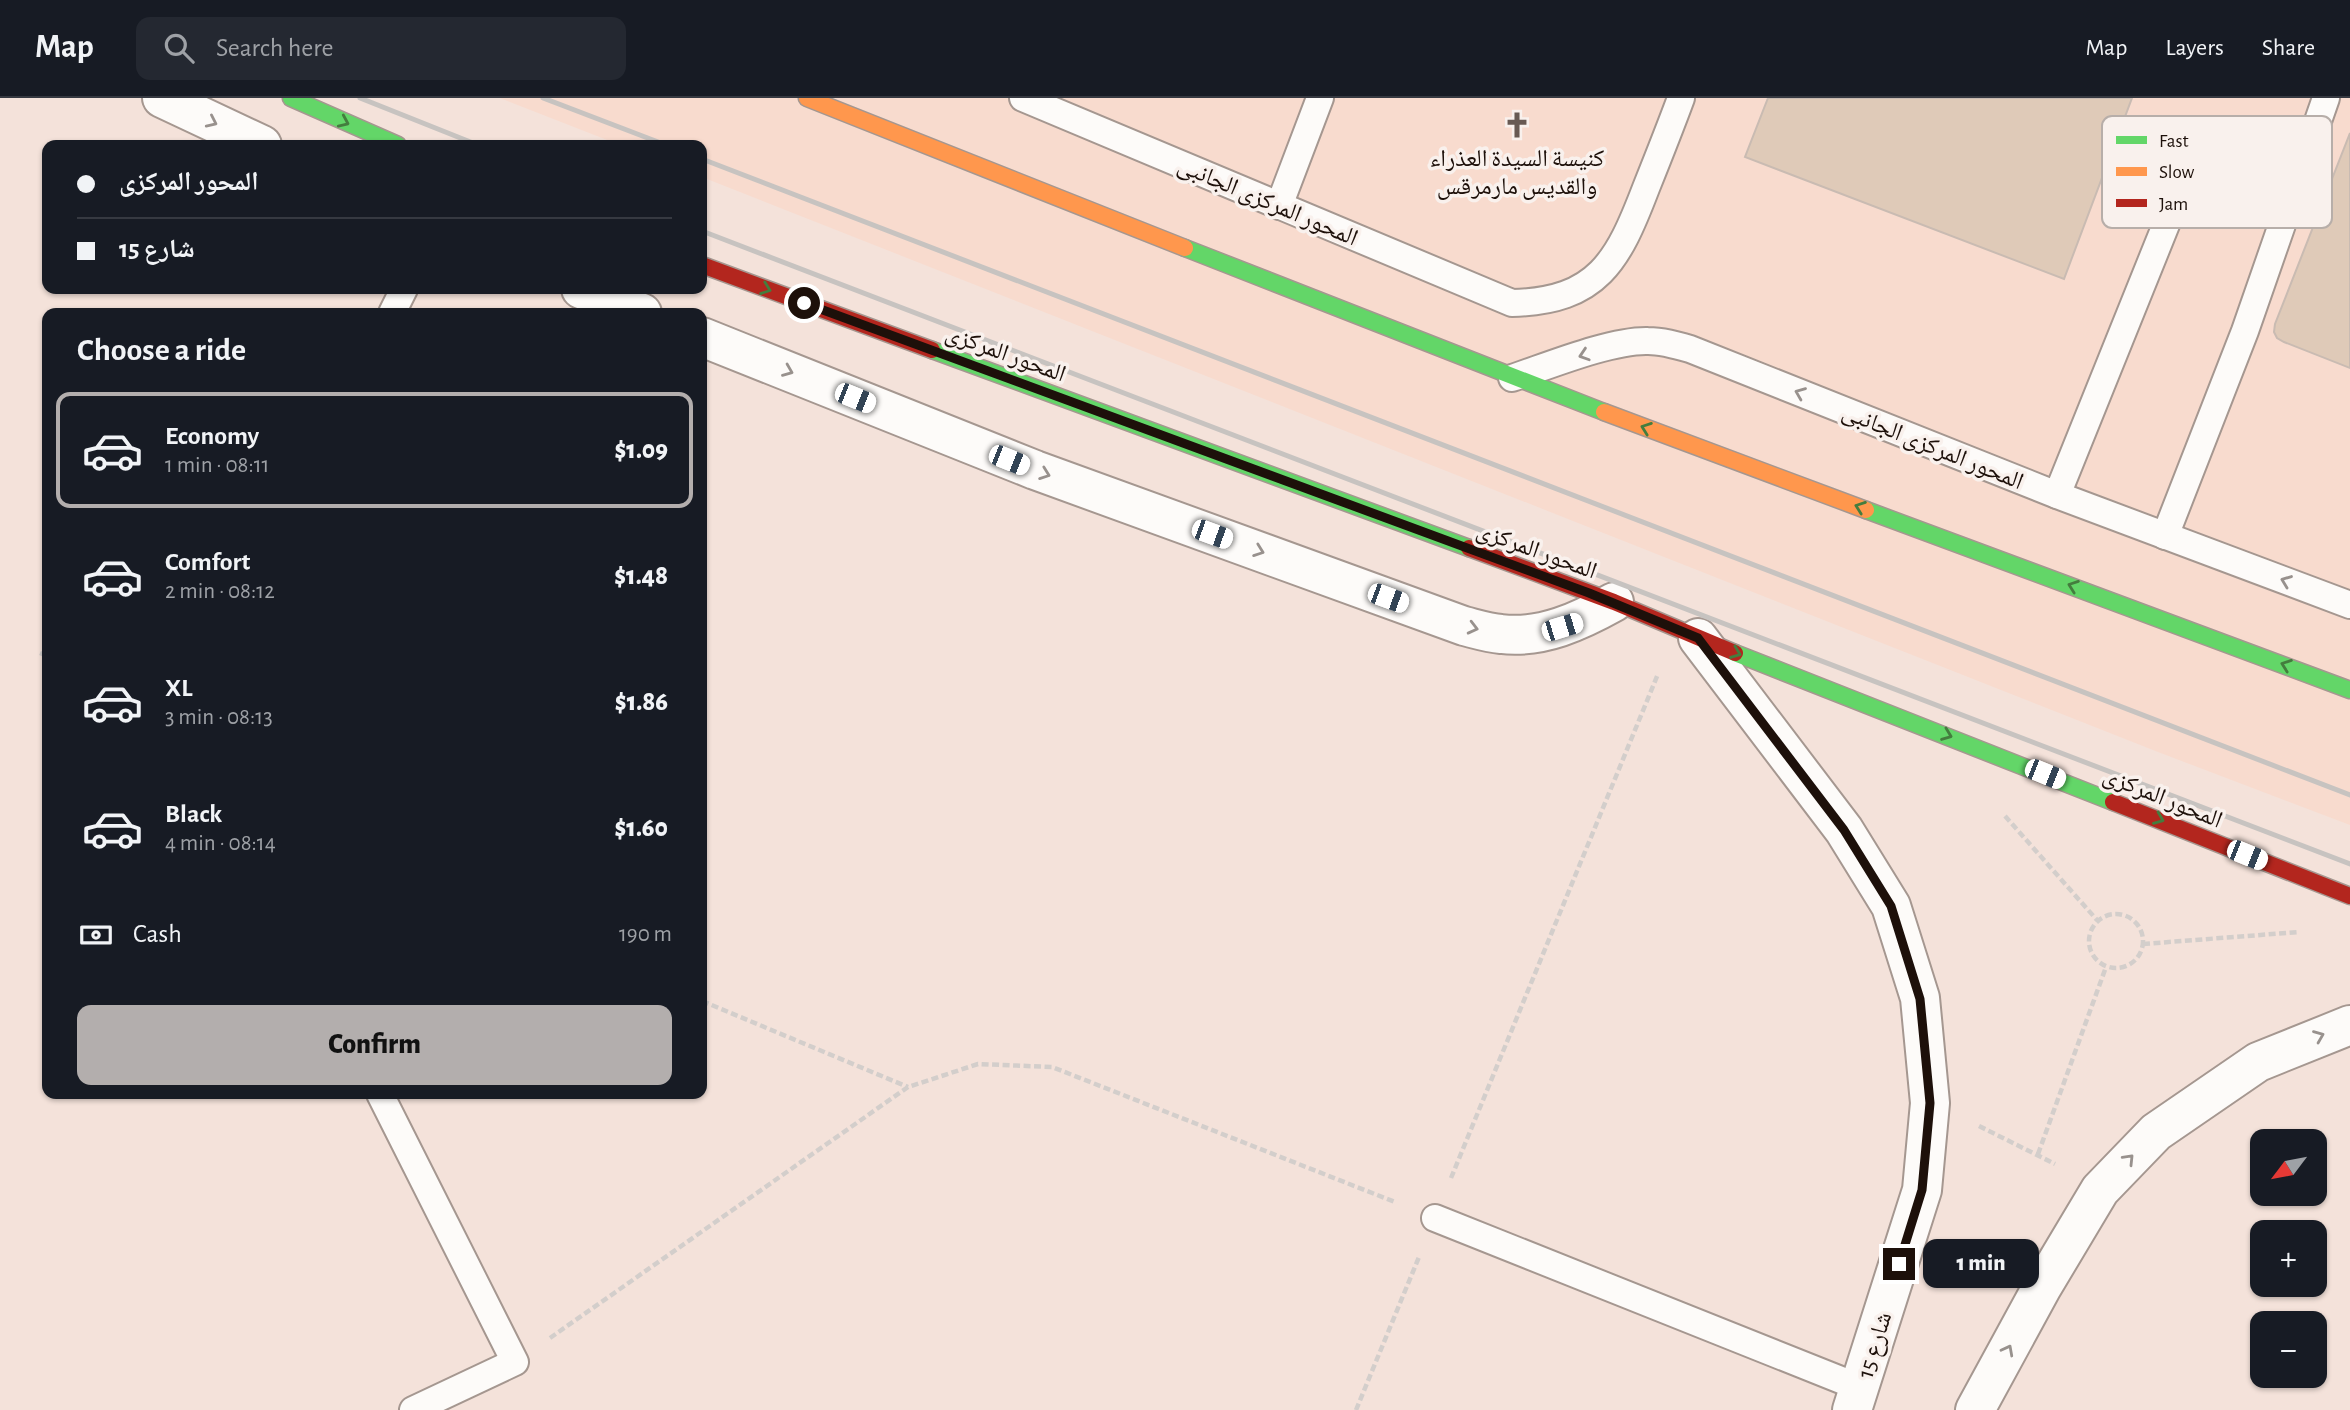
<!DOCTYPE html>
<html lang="en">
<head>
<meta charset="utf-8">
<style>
  body { margin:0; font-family:"Alegreya Sans","Noto Naskh Arabic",sans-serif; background:#242831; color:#f1f3f6; height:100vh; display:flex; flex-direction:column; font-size:26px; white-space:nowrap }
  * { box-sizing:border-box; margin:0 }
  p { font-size:23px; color:#9ea1a6 }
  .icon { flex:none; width:38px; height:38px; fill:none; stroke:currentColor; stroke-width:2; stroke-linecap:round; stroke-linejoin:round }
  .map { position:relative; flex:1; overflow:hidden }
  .sheet { position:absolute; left:42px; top:210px; width:665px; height:791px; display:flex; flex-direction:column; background:#171b24; border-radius:14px; box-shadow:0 2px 5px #0004 }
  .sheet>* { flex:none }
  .top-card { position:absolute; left:42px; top:42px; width:665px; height:154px; border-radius:14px; box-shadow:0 2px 5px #0004; display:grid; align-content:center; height:154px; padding:0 35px; background:#171b24 }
  .needle { width:46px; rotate:238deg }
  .tools { position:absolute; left:2250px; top:1031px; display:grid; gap:14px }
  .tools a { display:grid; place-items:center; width:77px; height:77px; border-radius:14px; background:#171b24; box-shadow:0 2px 5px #0004; font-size:35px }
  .end { position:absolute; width:32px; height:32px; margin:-16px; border:9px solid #1d100a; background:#fff; box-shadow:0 0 0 4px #fff }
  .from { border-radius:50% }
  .bubble { position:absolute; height:49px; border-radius:14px; background:#171b24; box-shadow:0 2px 5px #0004; font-size:23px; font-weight:800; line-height:49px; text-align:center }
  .car { position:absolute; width:21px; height:42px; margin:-21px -10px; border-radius:9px; box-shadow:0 0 5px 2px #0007; background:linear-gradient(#fff 24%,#345 0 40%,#fff 0 76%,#345 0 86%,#fff 0) }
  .top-card b { display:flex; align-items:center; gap:24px; height:66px; font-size:26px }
  .top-card b+b { border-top:2px solid #363941 }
  .top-card i { width:18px; height:18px; background:#f1f3f6 }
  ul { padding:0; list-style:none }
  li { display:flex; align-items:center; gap:21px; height:116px; margin:0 14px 10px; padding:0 21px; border:4px solid transparent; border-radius:14px }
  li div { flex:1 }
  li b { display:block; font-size:26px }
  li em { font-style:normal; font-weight:800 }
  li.current { border-color:#b3aead }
  li>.icon { width:63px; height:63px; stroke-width:1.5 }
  h2 { padding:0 35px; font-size:32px; line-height:84px }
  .pay { display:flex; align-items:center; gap:18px; height:77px; padding:0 35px; font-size:26px }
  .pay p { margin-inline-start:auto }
  .primary-button { display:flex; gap:14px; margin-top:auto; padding:14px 35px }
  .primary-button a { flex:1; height:80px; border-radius:14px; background:#b3aead; color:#111; font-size:28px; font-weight:800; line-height:80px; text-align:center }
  header { display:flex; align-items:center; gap:42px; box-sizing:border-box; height:98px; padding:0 35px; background:#171b24; border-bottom:2px solid #363941 }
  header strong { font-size:33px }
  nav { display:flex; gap:38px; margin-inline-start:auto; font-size:24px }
  .search { width:490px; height:63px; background:#242831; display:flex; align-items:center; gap:18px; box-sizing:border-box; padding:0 24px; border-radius:14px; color:#9ea1a6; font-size:26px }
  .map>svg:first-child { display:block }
  .built { fill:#f8dbce }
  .building { fill:#dfcab8; stroke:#c9bbb2; stroke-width:2 }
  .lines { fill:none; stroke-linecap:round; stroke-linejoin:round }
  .lane-casing { stroke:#a59790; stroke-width:30 }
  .street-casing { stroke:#a59790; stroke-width:42 }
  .fast-casing { stroke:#a59790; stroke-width:19 }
  .slow-casing { stroke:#a59790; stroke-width:19 }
  .jam-casing { stroke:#a59790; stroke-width:19 }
  .path { stroke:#d3cecb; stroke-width:4.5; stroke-dasharray:7 3.5; stroke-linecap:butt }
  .lane { stroke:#fdfbf9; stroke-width:26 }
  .street { stroke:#fdfbf9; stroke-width:38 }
  .fast { stroke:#63d668; stroke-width:16 }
  .slow { stroke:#ff974d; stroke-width:16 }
  .jam { stroke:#b3261e; stroke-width:16 }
  .rail { stroke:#c7c3c0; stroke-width:5 }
  .oneway { stroke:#98918d }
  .oneway2 { stroke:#447d3e }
  .route { stroke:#1d100a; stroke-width:9 }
  .labels { text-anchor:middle; stroke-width:7; stroke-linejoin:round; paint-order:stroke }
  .poi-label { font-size:24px; fill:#1d100a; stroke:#f9f1ed }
  .street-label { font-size:24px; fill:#1d100a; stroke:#f9f1ed }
  .key { fill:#f9f1ed; stroke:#b7aea9; stroke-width:2 }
  .key-label { font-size:19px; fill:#1d100a }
</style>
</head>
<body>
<header>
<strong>Map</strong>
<div class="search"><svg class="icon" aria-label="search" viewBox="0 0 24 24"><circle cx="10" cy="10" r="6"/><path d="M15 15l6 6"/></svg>Search here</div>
<nav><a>Map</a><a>Layers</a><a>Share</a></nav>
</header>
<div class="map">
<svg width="2350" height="1312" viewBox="0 0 2350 1312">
  <rect width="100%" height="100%" fill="#f4e2da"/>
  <polygon class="built" points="500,0 2350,0 2350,727 2158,654 702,79 702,47 620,47"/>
  <g class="building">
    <polygon points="1768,0 2132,0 2064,181 1745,59"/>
    <polygon points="2350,35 2350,270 2284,244 2277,240 2274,234 2275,226"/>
  </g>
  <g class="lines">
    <g class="lane-casing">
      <g id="lane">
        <path d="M1023,0L1512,205C1598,203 1618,163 1646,90C1658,60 1670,30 1681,0"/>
        <polyline points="1279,108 1320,0"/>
        <polyline points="392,215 404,191"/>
        <path d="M1512,280C1548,268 1611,242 1648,243C1662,243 1676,247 1690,251L2057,397L2350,507"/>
        <polyline points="2057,397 2186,77"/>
        <polyline points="2165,438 2245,233 2326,0"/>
        <polyline points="380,996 515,1264 413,1312"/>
        <polyline points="1435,1120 1861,1290"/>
      </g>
    </g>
    <g class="street-casing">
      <g id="street">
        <polyline points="162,0 262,47"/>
        <polyline points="581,191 642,215"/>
        <path d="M702,239L1035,372L1464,528C1476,531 1489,535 1501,536C1542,541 1580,523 1614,504"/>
        <polyline points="1698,540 1844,732 1891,808 1920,900 1930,1005 1922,1092 1852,1312"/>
        <polyline points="1975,1312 2042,1189 2100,1092 2156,1034 2258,964 2350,927"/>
      </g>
    </g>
    <g class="fast-casing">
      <g id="fast">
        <polyline points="291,0 398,47"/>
        <polyline points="1185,150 1604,314"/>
        <polyline points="932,252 1469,450"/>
        <polyline points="1866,412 2350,592"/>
        <polyline points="1735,555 2113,704"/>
      </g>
    </g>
    <g class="slow-casing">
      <g id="slow">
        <polyline points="807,0 1185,150"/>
        <polyline points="1604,314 1866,412"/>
      </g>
    </g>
    <g class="jam-casing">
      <g id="jam">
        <polyline points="702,167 932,252"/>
        <polyline points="1469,450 1614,504 1735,555"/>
        <polyline points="2113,704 2350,798"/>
      </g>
    </g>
    <g class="path">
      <polyline points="40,555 47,558"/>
      <polyline points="2005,718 2097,822"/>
      <circle cx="2116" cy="843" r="27"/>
      <polyline points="2143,846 2299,834"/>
      <polyline points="702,903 908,989"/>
      <polyline points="1979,1028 2055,1066"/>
      <polyline points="2038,1056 2106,869"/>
      <polyline points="1451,1080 1658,576"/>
      <polyline points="550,1240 908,989 978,966 1052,969 1395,1104"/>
      <polyline points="1356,1312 1419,1159"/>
    </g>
    <use href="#lane" class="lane"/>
    <use href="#street" class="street"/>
    <use href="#fast" class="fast"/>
    <use href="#slow" class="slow"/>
    <use href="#jam" class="jam"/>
    <g class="rail">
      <polyline points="360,0 478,47"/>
      <polyline points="543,0 666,47"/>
      <polyline points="702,61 2350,697"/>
      <polyline points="702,133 2350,766"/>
    </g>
  </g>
  <defs><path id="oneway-chevron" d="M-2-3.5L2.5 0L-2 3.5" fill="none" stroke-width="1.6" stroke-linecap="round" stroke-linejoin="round" transform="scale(1.75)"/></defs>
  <g class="oneway">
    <use href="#oneway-chevron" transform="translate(212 24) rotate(25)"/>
    <use href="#oneway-chevron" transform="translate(1584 257) rotate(162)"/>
    <use href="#oneway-chevron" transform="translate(788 273) rotate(22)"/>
    <use href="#oneway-chevron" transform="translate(1800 295) rotate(-158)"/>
    <use href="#oneway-chevron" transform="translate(1045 376) rotate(20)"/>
    <use href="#oneway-chevron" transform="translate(1259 453) rotate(20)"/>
    <use href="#oneway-chevron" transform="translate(2286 483) rotate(-159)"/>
    <use href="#oneway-chevron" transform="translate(1473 530) rotate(14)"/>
    <use href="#oneway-chevron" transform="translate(2319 938) rotate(-22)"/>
    <use href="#oneway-chevron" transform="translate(2129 1061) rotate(-46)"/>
    <use href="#oneway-chevron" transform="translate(2008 1252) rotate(-62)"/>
  </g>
  <g class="oneway2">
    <use href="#oneway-chevron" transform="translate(344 24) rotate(24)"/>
    <use href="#oneway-chevron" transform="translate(766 191) rotate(20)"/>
    <use href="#oneway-chevron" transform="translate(1646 330) rotate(-160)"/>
    <use href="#oneway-chevron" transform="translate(1860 409) rotate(-160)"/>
    <use href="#oneway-chevron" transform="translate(2073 488) rotate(-160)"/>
    <use href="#oneway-chevron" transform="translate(1736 555) rotate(21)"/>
    <use href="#oneway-chevron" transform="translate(2286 567) rotate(-160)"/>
    <use href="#oneway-chevron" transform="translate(1947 637) rotate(21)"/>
    <use href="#oneway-chevron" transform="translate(2159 721) rotate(22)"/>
  </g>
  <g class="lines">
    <polyline class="route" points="804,205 1589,495 1698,540 1844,732 1891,808 1920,901 1930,1005 1922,1092 1899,1166"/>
  </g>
  <defs>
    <g id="church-bare" transform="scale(2.1)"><path d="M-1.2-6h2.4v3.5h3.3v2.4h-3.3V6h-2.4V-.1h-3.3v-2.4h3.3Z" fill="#685a53" stroke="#f9f1ed" stroke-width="2.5" paint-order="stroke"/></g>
  </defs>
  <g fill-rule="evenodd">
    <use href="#church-bare" x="1517" y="27"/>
  </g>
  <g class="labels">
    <g class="poi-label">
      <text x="1517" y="68">كنيسة السيدة العذراء<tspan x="1517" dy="28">والقديس مارمرقس</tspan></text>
    </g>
    <g class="street-label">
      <text transform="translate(1268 103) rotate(23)" y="8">المحور المركزى الجانبى</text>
      <text transform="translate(1006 255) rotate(20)" y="8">المحور المركزى</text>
      <text transform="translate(1933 348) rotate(22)" y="8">المحور المركزى الجانبى</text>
      <text transform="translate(1537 452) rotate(20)" y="8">المحور المركزى</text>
      <text transform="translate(2163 699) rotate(22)" y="8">المحور المركزى</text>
      <text transform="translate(1874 1247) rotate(-73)" y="8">شارع 15</text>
    </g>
  </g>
  <rect x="2102" y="18" width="230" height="112" rx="10" class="key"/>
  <rect x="2116" y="38" width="31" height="8" fill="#63d668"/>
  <rect x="2116" y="69" width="31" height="9" fill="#ff974d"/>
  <rect x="2116" y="101" width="31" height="8" fill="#b3261e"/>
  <g class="key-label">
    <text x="2159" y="49">Fast</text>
    <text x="2159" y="80">Slow</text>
    <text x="2159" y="112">Jam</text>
  </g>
</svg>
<div class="tools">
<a><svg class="needle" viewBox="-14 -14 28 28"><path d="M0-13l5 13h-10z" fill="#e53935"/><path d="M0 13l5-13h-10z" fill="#9ea1a6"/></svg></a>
<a>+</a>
<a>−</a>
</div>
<i class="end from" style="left:804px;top:205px"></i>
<i class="end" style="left:1899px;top:1166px"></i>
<div class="bubble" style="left:1923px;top:1141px;width:116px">1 min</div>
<i class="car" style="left:855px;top:300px;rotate:112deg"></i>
<i class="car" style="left:1009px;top:362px;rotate:112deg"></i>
<i class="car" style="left:1212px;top:436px;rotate:110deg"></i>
<i class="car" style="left:1388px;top:500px;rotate:110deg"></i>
<i class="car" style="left:1562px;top:529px;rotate:73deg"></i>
<i class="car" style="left:2045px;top:676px;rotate:112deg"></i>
<i class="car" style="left:2247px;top:757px;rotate:112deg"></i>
<div class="top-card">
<b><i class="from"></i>المحور المركزى</b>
<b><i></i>شارع 15</b>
</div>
<section class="sheet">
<h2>Choose a ride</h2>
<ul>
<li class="current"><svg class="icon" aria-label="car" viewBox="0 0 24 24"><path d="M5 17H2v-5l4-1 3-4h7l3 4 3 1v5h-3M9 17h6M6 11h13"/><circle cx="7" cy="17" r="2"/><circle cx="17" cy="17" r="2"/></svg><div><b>Economy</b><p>1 min · 08:11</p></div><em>$1.09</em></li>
<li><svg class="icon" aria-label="car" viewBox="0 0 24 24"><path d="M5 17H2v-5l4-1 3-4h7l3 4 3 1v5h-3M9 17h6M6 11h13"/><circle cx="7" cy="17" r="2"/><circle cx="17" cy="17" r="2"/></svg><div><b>Comfort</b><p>2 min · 08:12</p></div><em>$1.48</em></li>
<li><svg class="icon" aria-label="car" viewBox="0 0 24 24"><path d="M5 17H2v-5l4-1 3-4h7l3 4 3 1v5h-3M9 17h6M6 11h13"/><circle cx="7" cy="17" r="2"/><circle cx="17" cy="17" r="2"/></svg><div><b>XL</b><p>3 min · 08:13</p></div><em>$1.86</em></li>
<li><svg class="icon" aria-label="car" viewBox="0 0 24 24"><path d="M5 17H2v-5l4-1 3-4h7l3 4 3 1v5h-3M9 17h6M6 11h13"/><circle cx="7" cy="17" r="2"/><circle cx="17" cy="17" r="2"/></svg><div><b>Black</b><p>4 min · 08:14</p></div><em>$1.60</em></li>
</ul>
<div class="pay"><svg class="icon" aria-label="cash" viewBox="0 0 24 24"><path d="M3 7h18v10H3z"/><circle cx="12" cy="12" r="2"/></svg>Cash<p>190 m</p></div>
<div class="primary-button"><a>Confirm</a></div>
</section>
</div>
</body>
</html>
